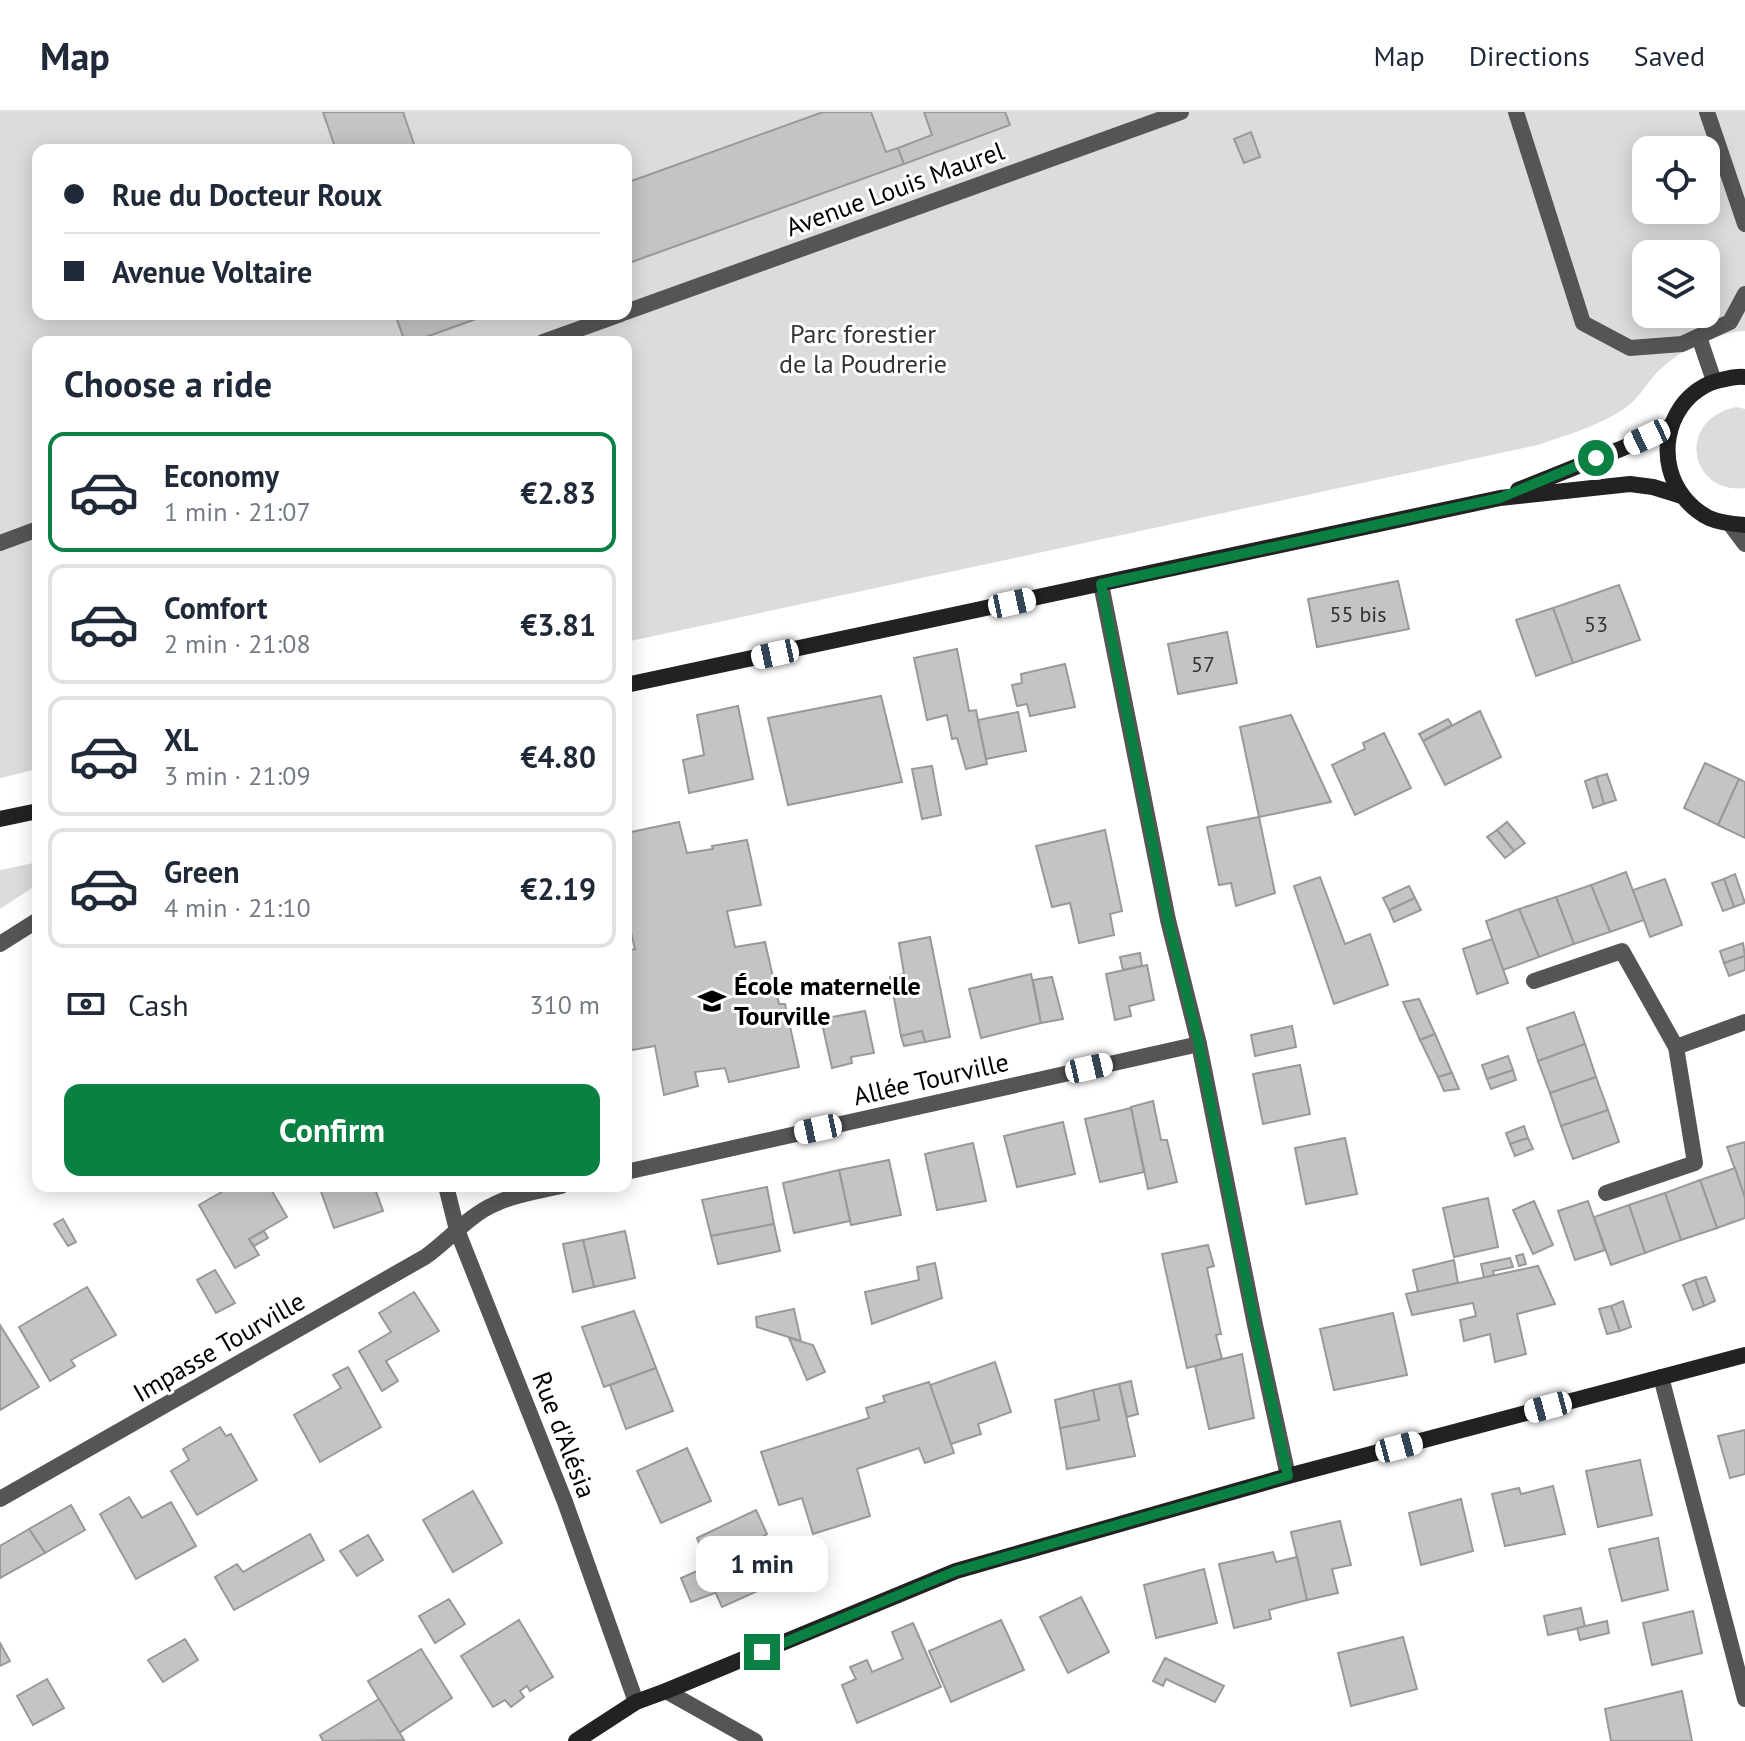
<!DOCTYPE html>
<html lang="en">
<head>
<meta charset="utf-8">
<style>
  body { margin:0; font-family:"PT Sans",sans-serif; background:#f6f6f7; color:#1f2937; height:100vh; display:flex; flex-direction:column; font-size:30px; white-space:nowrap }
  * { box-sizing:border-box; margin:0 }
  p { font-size:26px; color:#747a83 }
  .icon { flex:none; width:44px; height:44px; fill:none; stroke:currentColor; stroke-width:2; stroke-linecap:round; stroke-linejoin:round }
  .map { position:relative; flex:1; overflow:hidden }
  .drawer { position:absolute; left:32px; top:224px; width:600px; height:856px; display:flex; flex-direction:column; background:#fff; border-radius:16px; box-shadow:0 4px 20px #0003 }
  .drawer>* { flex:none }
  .guide { position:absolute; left:32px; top:32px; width:600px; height:176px; border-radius:16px; box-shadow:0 4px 20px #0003; display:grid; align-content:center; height:176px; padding:0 32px; background:#fff }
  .controls { position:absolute; left:1632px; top:24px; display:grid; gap:16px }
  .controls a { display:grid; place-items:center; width:88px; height:88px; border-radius:16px; background:#fff; box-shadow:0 4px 20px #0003; font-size:40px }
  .end { position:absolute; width:36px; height:36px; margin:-18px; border:10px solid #0b8043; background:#fff; box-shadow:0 0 0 4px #fff }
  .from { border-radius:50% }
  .bubble { position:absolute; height:56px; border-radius:16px; background:#fff; box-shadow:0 4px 20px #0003; font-size:26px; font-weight:800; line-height:56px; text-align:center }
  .car { position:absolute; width:24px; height:48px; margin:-24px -12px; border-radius:10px; box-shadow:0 0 6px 2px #0007; background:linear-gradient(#fff 24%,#345 0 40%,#fff 0 76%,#345 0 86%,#fff 0) }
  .guide b { display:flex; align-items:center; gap:28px; height:76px; font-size:30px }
  .guide b+b { border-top:2px solid #e0e1e3 }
  .guide i { width:20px; height:20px; background:#1f2937 }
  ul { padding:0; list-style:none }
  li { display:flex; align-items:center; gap:24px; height:120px; margin:0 16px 12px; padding:0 16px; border:4px solid #e0e1e3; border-radius:16px }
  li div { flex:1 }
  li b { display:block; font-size:30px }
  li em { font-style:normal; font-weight:800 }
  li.active { border-color:#0b8043 }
  li>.icon { width:72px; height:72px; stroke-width:1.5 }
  h2 { padding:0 32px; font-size:36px; line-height:96px }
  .pay { display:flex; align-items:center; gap:20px; height:88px; padding:0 32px; font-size:30px }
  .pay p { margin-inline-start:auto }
  .action { display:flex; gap:16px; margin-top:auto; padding:16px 32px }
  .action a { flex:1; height:92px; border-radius:16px; background:#0b8043; color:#fff; font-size:32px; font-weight:800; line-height:92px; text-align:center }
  header { display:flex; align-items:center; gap:48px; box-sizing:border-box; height:112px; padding:0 40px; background:#fff; border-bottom:2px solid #e0e1e3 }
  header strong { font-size:38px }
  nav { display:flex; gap:44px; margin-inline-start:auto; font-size:28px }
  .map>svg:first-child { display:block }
  .green { fill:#dcdcdc; fill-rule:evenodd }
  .building { fill:#c4c4c4; stroke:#999; stroke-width:2 }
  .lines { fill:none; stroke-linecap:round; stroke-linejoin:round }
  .lane { stroke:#555; stroke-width:16 }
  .street { stroke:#555; stroke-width:16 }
  .secondary { stroke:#222; stroke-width:16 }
  .route { stroke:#0b8043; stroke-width:10 }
  .labels { text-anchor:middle; stroke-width:6; stroke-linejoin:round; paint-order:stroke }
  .number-label { font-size:22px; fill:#313131 }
  .street-label { font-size:26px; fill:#000; stroke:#fff }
  .park-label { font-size:26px; fill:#333; stroke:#fff }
  .poi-label { font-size:26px; font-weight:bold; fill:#000; stroke:#fff; text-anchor:start }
</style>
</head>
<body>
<header>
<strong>Map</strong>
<nav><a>Map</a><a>Directions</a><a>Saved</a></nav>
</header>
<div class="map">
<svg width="1745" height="1629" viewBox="0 0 1745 1629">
  <rect width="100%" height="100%" fill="#fff"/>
  <g class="green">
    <path d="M0,0H1745V219C1712,221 1674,241 1653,265C1643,277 1637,288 1624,297C1598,314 1567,323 1538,333L626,530V230H38V657L0,666ZM38,38H626V202H38ZM1646,38H1706V98H1646ZM1646,142H1706V202H1646Z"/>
    <path d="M1736,295L1745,297V376C1691,383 1674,309 1736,295Z"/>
    <polygon points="38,750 38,772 0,797 0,758"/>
  </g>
  <g class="building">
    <polygon points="323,0 403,0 416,38 336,38"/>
    <polygon points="823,0 871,0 886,40 898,36 904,52 626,152 626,71"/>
    <polygon points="924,0 1005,0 1010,13 904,52 898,36 932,23"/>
    <polygon points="1251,20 1260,45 1244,51 1234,27"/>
    <polygon points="395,202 490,202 412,230 405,230"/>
    <polygon points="1398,469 1409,517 1317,535 1308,487"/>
    <polygon points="1619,473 1640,528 1573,551 1553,496"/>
    <polygon points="1553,496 1573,551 1536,564 1516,508"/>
    <polygon points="1227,520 1237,571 1178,582 1168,532"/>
    <polygon points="957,537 969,599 976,598 987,652 966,657 957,626 952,627 947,603 927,608 914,546"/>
    <polygon points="1065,552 1075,595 1030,604 1027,592 1017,594 1012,573 1022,571 1021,562"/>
    <polygon points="881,584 902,670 788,693 768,606"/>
    <polygon points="738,594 753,667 689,681 683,648 704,643 697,603"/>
    <polygon points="1480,599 1501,645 1445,673 1423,629"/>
    <polygon points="1018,600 1026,639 986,647 978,608"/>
    <polygon points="1291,603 1331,690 1259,705 1240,615"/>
    <polygon points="1448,607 1452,613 1423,629 1419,622"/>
    <polygon points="1384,621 1411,676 1355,703 1332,653 1365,637 1363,631"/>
    <polygon points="1705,651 1739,667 1718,713 1684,696"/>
    <polygon points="932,654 941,703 922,707 912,657"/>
    <polygon points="1607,662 1616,688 1604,692 1596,665"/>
    <polygon points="1596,665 1604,692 1593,696 1585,669"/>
    <polygon points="1739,667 1745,670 1745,726 1718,713"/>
    <polygon points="1259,705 1275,781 1236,794 1231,771 1219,773 1207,715"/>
    <polygon points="679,710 687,741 713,737 712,734 747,728 761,793 727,799 735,835 765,830 779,892 785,892 799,955 729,970 725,956 695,960 698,974 664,983 655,934 626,939 626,839 635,837 626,800 626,721"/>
    <polygon points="1507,710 1525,731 1514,739 1497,718"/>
    <polygon points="1105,718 1122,799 1110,802 1114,823 1079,831 1070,791 1052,795 1036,734"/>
    <polygon points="1497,718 1514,739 1505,746 1487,725"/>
    <polygon points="1626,760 1644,808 1610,820 1591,773"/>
    <polygon points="1735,762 1745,791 1734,795 1724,767"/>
    <polygon points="1320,765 1345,832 1370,822 1388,873 1334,892 1294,774"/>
    <polygon points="1665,767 1682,813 1650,825 1633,778"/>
    <polygon points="1724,767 1734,795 1723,799 1712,771"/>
    <polygon points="1591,773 1610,820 1574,832 1556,785"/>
    <polygon points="1409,774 1415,786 1389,798 1383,786"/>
    <polygon points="1556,785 1574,832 1539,845 1519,797"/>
    <polygon points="1415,786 1421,798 1394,810 1389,798"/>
    <polygon points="1519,797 1539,845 1503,858 1486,809"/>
    <polygon points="930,825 950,925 925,930 922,919 901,924 890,865 904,862 899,831"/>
    <polygon points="1492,827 1508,871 1477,882 1463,837"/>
    <polygon points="1743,831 1745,844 1724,851 1720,839"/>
    <polygon points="1140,841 1142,854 1123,858 1120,845"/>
    <polygon points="1745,844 1745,858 1729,864 1724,851"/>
    <polygon points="1147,853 1154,888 1129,894 1131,904 1115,908 1106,862"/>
    <polygon points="1031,862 1041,911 981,926 969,877"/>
    <polygon points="1052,865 1063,907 1041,911 1033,868"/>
    <polygon points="1419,887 1435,922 1420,928 1403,890"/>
    <polygon points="865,899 874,941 851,945 852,951 832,956 821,907"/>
    <polygon points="1574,900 1585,932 1538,949 1527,916"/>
    <polygon points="1292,914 1296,935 1255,944 1251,923"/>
    <polygon points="922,919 925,930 904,934 901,924"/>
    <polygon points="1435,922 1452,961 1438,965 1420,928"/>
    <polygon points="1585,932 1596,965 1550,981 1538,949"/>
    <polygon points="1508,944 1513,958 1487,967 1482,953"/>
    <polygon points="1300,953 1310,1002 1263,1012 1253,962"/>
    <polygon points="1513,958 1516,968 1491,977 1487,967"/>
    <polygon points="1452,961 1459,977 1444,979 1438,965"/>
    <polygon points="1596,965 1608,998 1561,1014 1550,981"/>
    <polygon points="1153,989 1161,1028 1167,1028 1177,1070 1148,1077 1131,995"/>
    <polygon points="1131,996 1144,1060 1100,1070 1085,1007"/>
    <polygon points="1608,998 1619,1030 1573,1047 1561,1014"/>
    <polygon points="1063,1010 1075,1062 1017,1075 1004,1024"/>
    <polygon points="1524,1014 1528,1026 1510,1032 1506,1021"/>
    <polygon points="1345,1026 1357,1082 1306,1092 1295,1036"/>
    <polygon points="1528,1026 1533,1037 1515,1044 1510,1032"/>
    <polygon points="1745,1030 1745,1086 1727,1035"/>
    <polygon points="973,1031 986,1089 937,1098 925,1042"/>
    <polygon points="889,1048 901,1103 851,1113 839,1058"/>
    <polygon points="1735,1056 1745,1086 1745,1106 1717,1116 1700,1068"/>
    <polygon points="839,1058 850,1109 794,1121 783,1071"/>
    <polygon points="1700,1068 1717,1116 1681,1128 1665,1081"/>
    <polygon points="232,1074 269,1074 287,1105 249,1127 259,1143 235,1156 199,1093"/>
    <polygon points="319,1074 374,1074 383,1099 334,1116"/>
    <polygon points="767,1075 774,1112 711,1124 702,1088"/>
    <polygon points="1665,1081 1681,1128 1645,1141 1629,1093"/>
    <polygon points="1488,1086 1498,1135 1454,1145 1443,1096"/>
    <polygon points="1534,1089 1553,1133 1533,1142 1513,1098"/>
    <polygon points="1588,1089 1605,1138 1575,1148 1558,1099"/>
    <polygon points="1629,1093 1645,1141 1611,1153 1594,1105"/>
    <polygon points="63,1107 76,1130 68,1134 54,1112"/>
    <polygon points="774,1112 780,1139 718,1152 711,1124"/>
    <polygon points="264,1119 268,1126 254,1134 249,1127"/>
    <polygon points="625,1119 635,1166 594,1175 583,1128"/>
    <polygon points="583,1128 594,1175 573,1180 563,1132"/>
    <polygon points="1208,1133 1214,1154 1207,1156 1221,1222 1216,1223 1222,1247 1187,1256 1162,1142"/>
    <polygon points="1523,1142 1526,1152 1519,1154 1516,1144"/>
    <polygon points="1510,1146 1513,1155 1493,1159 1494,1163 1484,1166 1481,1152"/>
    <polygon points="1454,1148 1458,1171 1418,1180 1413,1158"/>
    <polygon points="935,1151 942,1186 872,1212 865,1180 919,1168 917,1155"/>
    <polygon points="1538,1154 1555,1192 1517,1202 1526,1242 1495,1250 1490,1222 1464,1229 1460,1208 1476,1204 1473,1191 1412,1203 1406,1182"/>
    <polygon points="215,1158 235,1191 216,1201 197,1168"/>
    <polygon points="1706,1165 1715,1189 1704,1194 1695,1168"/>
    <polygon points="1695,1168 1704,1194 1693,1198 1683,1173"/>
    <polygon points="87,1175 116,1223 71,1248 75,1254 50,1269 19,1215"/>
    <polygon points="414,1180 439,1219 386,1249 398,1269 382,1279 359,1239 391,1220 379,1201"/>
    <polygon points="1623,1189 1631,1215 1620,1219 1611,1194"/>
    <polygon points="1611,1194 1620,1219 1607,1222 1599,1197"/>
    <polygon points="794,1197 801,1229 757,1215 756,1205"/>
    <polygon points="634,1199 656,1256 604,1275 582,1215"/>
    <polygon points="1393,1201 1407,1263 1334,1278 1320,1217"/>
    <polygon points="0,1213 39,1275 0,1298"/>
    <polygon points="789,1226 813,1233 825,1260 807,1268"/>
    <polygon points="1242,1242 1254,1306 1209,1317 1195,1254"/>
    <polygon points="995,1250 1011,1300 978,1312 981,1322 951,1332 930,1273"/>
    <polygon points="348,1255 381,1315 320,1350 294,1303 341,1276 333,1263"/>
    <polygon points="656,1256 673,1299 626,1317 610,1273"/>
    <polygon points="1131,1269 1138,1302 1127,1305 1119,1272"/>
    <polygon points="929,1270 954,1341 925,1351 919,1336 857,1357 870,1404 813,1422 802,1386 779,1393 761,1340 869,1306 866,1296 885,1290 883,1284"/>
    <polygon points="1119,1272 1135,1344 1067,1357 1060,1316 1099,1308 1093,1278"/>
    <polygon points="1093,1278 1099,1308 1060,1316 1055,1288"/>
    <polygon points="220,1315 226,1324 231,1322 257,1368 197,1403 171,1359 189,1348 183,1337"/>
    <polygon points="1745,1318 1745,1362 1730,1366 1718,1324"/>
    <polygon points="687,1336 711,1389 661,1411 637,1359"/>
    <polygon points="1640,1348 1652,1403 1598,1415 1586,1359"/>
    <polygon points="1553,1374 1565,1422 1505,1434 1492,1382 1519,1376 1521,1382"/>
    <polygon points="473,1379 502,1431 453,1460 423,1408"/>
    <polygon points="129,1385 142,1406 171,1390 196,1434 136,1467 100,1402"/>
    <polygon points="1461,1387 1473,1439 1421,1453 1409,1401"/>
    <polygon points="71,1393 85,1418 45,1441 29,1417"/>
    <polygon points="756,1398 767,1422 752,1431 771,1473 722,1495 703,1453 707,1450 697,1426"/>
    <polygon points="1340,1409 1351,1453 1332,1457 1338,1481 1307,1488 1291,1420"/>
    <polygon points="29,1417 45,1441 0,1466 0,1434"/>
    <polygon points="310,1422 324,1448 234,1498 215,1465 237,1452 243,1460"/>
    <polygon points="368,1423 383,1448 357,1464 340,1439"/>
    <polygon points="1658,1426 1668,1478 1622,1489 1609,1437"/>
    <polygon points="1273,1440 1276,1450 1297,1445 1307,1488 1269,1498 1271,1507 1234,1516 1219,1452"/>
    <polygon points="704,1456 715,1481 691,1490 681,1466"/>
    <polygon points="1204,1457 1217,1511 1156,1526 1144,1473"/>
    <polygon points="1081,1485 1109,1540 1068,1561 1040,1505"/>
    <polygon points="449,1487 465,1512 435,1531 419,1504"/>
    <polygon points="1581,1496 1585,1515 1548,1523 1544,1504"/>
    <polygon points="1693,1499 1702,1541 1652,1553 1643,1511"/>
    <polygon points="519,1508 553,1565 530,1579 527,1574 520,1579 524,1585 511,1595 505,1588 493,1595 461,1544"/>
    <polygon points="1001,1508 1024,1558 951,1590 929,1539"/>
    <polygon points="1607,1509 1609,1521 1580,1528 1577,1516"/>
    <polygon points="913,1511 941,1575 857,1611 842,1573 856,1567 850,1555 867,1548 872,1560 903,1547 892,1520"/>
    <polygon points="1403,1525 1417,1577 1351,1594 1338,1541"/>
    <polygon points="185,1527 198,1548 163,1570 148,1548"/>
    <polygon points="0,1531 10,1549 0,1554"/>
    <polygon points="421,1537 452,1586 399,1621 368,1569"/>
    <polygon points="1165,1546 1224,1574 1215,1590 1166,1567 1163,1574 1153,1569"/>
    <polygon points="47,1567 64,1596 33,1613 17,1584"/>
    <polygon points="1682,1579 1692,1629 1611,1629 1605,1597"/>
    <polygon points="379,1587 404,1628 323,1629 320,1623"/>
  </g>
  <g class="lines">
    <g class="lane">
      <polyline points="1516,0 1583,211 1630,236 1682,232 1730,210 1745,182"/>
      <polyline points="1707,0 1745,112"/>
      <polyline points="626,200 1181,0"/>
      <polyline points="1699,225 1714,269"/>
      <polyline points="543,230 621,202"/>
      <polyline points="0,431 38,417"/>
    </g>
    <g class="street">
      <polyline points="1730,412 1745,432"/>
      <polyline points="1101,472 1168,808 1199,932 1255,1213 1288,1364"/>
      <polyline points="0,832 38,808"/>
      <polyline points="1534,869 1622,839 1676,935 1695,1051 1606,1081"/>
      <polyline points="1676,935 1745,910"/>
      <polyline points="626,1060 1199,932"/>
      <polyline points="446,1074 457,1118 565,1390 636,1590"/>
      <polyline points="1661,1265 1745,1587"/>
      <path d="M0,1387L425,1145C448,1129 469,1103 495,1092C515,1082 540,1079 561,1074"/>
      <polyline points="666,1579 755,1629"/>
    </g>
    <g class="secondary">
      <path d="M1745,265C1737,264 1729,266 1721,268C1705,271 1690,282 1681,295C1655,333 1668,385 1709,406C1720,411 1733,412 1745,413"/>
      <polyline points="1518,378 1623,336 1671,314"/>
      <polyline points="626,573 1500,386 1630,372 1653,375 1682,384"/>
      <polyline points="0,707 38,699"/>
      <polyline points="576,1629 636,1590 666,1579 956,1459 1288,1364 1745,1243"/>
    </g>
  </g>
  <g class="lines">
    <polyline class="route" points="762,1540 956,1459 1288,1364 1255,1213 1199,932 1168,808 1101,472 1500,386 1596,346"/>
  </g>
  <defs>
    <g id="school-bare" transform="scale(2.16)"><path d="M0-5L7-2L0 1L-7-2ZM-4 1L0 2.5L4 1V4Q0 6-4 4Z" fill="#000" stroke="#fff" stroke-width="2.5" paint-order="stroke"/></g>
  </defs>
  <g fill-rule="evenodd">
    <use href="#school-bare" x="712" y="889"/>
  </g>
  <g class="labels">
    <g class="number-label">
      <text x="1358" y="510">55 bis</text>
      <text x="1596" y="520">53</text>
      <text x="1203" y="560">57</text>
    </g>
    <g class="street-label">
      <text transform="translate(895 77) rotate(-20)" y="9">Avenue Louis Maurel</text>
      <text transform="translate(931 967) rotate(-13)" y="9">Allée Tourville</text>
      <text transform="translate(219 1235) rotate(-30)" y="9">Impasse Tourville</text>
      <text transform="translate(564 1323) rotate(69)" y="9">Rue d'Alésia</text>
    </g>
    <g class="park-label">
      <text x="863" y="231">Parc forestier<tspan x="863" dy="30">de la Poudrerie</tspan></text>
    </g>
    <g class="poi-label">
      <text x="734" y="883">École maternelle<tspan x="734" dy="30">Tourville</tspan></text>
    </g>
  </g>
</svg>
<div class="controls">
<a><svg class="icon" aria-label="locate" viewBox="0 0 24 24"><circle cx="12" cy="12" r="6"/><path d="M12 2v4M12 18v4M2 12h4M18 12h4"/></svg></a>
<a><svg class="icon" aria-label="layers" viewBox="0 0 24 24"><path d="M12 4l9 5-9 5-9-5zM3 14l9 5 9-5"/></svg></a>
</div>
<i class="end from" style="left:1596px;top:346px"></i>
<i class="end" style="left:762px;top:1540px"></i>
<div class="bubble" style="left:696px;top:1424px;width:132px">1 min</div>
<i class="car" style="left:1647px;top:325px;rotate:245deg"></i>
<i class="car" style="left:1012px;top:491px;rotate:78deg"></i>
<i class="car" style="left:775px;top:542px;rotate:258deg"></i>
<i class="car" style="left:1089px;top:956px;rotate:77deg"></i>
<i class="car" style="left:818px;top:1017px;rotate:258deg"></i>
<i class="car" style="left:1548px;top:1295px;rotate:255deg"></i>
<i class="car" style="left:1399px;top:1335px;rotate:75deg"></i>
<div class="guide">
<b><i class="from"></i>Rue du Docteur Roux</b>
<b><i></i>Avenue Voltaire</b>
</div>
<section class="drawer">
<h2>Choose a ride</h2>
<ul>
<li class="active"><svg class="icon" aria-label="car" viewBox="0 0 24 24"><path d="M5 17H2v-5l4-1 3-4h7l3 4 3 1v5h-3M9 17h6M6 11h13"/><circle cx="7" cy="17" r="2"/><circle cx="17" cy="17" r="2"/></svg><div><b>Economy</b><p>1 min · 21:07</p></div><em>€2.83</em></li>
<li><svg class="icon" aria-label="car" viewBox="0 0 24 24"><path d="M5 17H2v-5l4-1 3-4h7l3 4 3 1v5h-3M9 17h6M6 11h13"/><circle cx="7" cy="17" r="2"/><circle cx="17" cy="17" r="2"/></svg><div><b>Comfort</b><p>2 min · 21:08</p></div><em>€3.81</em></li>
<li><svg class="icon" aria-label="car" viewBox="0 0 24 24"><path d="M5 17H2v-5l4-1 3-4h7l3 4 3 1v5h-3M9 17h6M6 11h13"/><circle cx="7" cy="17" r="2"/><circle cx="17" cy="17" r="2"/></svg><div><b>XL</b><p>3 min · 21:09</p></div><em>€4.80</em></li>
<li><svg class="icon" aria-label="car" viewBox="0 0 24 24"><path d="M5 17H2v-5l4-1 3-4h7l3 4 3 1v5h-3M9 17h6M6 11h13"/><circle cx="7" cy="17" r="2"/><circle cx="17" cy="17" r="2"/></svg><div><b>Green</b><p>4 min · 21:10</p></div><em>€2.19</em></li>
</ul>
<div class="pay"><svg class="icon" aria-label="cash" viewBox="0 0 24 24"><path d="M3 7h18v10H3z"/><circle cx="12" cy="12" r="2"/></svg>Cash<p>310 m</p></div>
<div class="action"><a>Confirm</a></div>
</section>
</div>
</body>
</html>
